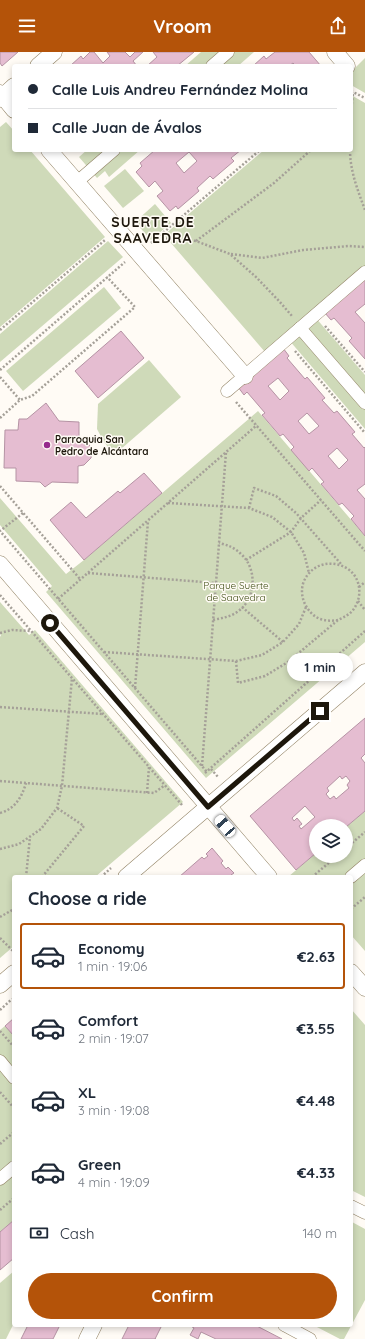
<!DOCTYPE html>
<html lang="en">
<head>
<meta charset="utf-8">
<style>
  body { margin:0; font-family:Quicksand,sans-serif; background:#f2f2f3; color:#1f2937; height:100vh; display:flex; flex-direction:column; font-size:15px; white-space:nowrap }
  * { box-sizing:border-box; margin:0 }
  p { font-size:13px; color:#747a83 }
  .icon { flex:none; width:22px; height:22px; fill:none; stroke:currentColor; stroke-width:2; stroke-linecap:round; stroke-linejoin:round }
  .map { position:relative; flex:1; overflow:hidden }
  .details { position:absolute; left:12px; top:823px; width:341px; height:452px; display:flex; flex-direction:column; background:#fff; border-radius:4px; box-shadow:0 2px 6px #0003 }
  .details>* { flex:none }
  .guide { position:absolute; left:12px; top:12px; width:341px; height:88px; border-radius:4px; box-shadow:0 2px 6px #0003; display:grid; align-content:center; height:88px; padding:0 16px; background:#fff }
  .controls { position:absolute; left:309px; top:767px; display:grid; gap:8px }
  .controls a { display:grid; place-items:center; width:44px; height:44px; border-radius:50%; background:#fff; box-shadow:0 2px 6px #0003; font-size:20px }
  .end { position:absolute; width:18px; height:18px; margin:-9px; border:5px solid #1d170c; background:#fff; box-shadow:0 0 0 2px #fff }
  .from { border-radius:50% }
  .bubble { position:absolute; height:28px; border-radius:14px; background:#fff; box-shadow:0 2px 6px #0003; font-size:13px; font-weight:700; line-height:28px; text-align:center }
  .car { position:absolute; width:12px; height:24px; margin:-12px -6px; border-radius:5px; box-shadow:0 0 3px 1px #0007; background:linear-gradient(#fff 24%,#345 0 40%,#fff 0 76%,#345 0 86%,#fff 0) }
  .guide b { display:flex; align-items:center; gap:14px; height:38px; font-size:15px }
  .guide b+b { border-top:1px solid #e0e1e3 }
  .guide i { width:10px; height:10px; background:#1f2937 }
  ul { padding:0; list-style:none }
  li { display:flex; align-items:center; gap:12px; height:66px; margin:0 8px 6px; padding:0 8px; border:2px solid transparent; border-radius:4px }
  li div { flex:1 }
  li b { display:block; font-size:15px }
  li em { font-style:normal; font-weight:700 }
  li.on { border-color:#b45309 }
  li>.icon { width:36px; height:36px; stroke-width:1.5 }
  h2 { padding:0 16px; font-size:18px; line-height:48px }
  .pay { display:flex; align-items:center; gap:10px; height:44px; padding:0 16px; font-size:15px }
  .pay p { margin-inline-start:auto }
  .primary-button { display:flex; gap:8px; margin-top:auto; padding:8px 16px }
  .primary-button a { flex:1; height:46px; border-radius:24px; background:#b45309; color:#fff; font-size:16px; font-weight:700; line-height:46px; text-align:center }
  header { display:flex; justify-content:space-between; align-items:center; height:52px; padding:0 16px; background:#b45309; color:#fff; font-size:18px; font-weight:700 }
  .map>svg:first-child { display:block }
  .green { fill:#cfdab9 }
  .building { fill:#e5bdd1; stroke:#b593a4; fill-rule:evenodd }
  .lines { fill:none; stroke-linecap:round; stroke-linejoin:round }
  .pedestrian-casing { stroke:#918264; stroke-width:13 }
  .minor-casing { stroke:#918264; stroke-width:17 }
  .path { stroke:#a5a098; stroke-width:2.5; stroke-dasharray:2 2; stroke-linecap:butt }
  .pedestrian { stroke:#fff; stroke-width:12 }
  .minor { stroke:#fff; stroke-width:16 }
  .route { stroke:#1d170c; stroke-width:5 }
  .poi-dot { fill:#962a8c; stroke:#fffbf5; stroke-width:1.5 }
  .labels { text-anchor:middle; stroke-width:3; stroke-linejoin:round; paint-order:stroke }
  .poi-label { font-size:10px; font-weight:bold; fill:#1d170c; stroke:#fffbf5; text-anchor:start }
  .park-label { font-size:10px; fill:#425118; stroke:#fffbf5 }
  .district-label { font-size:14px; font-weight:bold; letter-spacing:1px; fill:#1d170c; stroke:#fffbf5 }
</style>
</head>
<body>
<header><svg class="icon" aria-label="menu" viewBox="0 0 24 24"><path d="M4 6h16M4 12h16M4 18h16"/></svg>Vroom<svg class="icon" aria-label="share" viewBox="0 0 24 24"><path d="M12 15V3M7 8l5-5 5 5M5 13v7h14v-7"/></svg></header>
<div class="map">
<svg width="365" height="1287" viewBox="0 0 365 1287">
  <rect width="100%" height="100%" fill="#fffbf5"/>
  <g class="green">
    <polygon points="201,0 254,0 238,14 185,14"/>
    <polygon points="365,6 365,41 351,33 351,20"/>
    <polygon points="351,43 365,51 365,214 265,300 164,183 264,98 351,98"/>
    <polygon points="6,70 14,79 14,98 30,98 105,185 0,275 0,75"/>
    <polygon points="87,98 140,98 109,125 105,119 97,126 79,105"/>
    <polygon points="125,117 144,139 123,156 104,134"/>
    <polygon points="155,152 171,171 151,188 135,170"/>
    <polygon points="108,189 123,205 0,310 0,282"/>
    <polygon points="104,235 121,256 23,339 6,319"/>
    <polygon points="315,265 365,323 365,377 289,288"/>
    <polygon points="149,308 181,345 114,403 104,390 97,377 98,352"/>
    <polygon points="258,359 365,484 365,590 206,726 46,540 52,534 0,473 0,446 66,522 84,508"/>
    <polygon points="0,550 29,583 35,578 183,750 95,825 14,825 14,894 0,906 0,585 1,583 0,582"/>
    <polygon points="365,759 365,899 351,883 351,825 288,825 316,801 316,804 346,804 346,775"/>
    <polygon points="351,957 365,973 365,1145 351,1138"/>
    <polygon points="5,974 14,984 14,1168 0,1180 0,978"/>
    <polygon points="352,1170 365,1177 365,1248 344,1287 340,1287 315,1274 351,1273 351,1172"/>
    <polygon points="14,1219 14,1271 6,1287 0,1287 0,1231"/>
  </g>
  <g class="building">
    <polygon points="0,0 18,0 2,14 0,11"/>
    <polygon points="90,0 94,0 103,11 110,4 107,0 125,0 130,5 135,0 143,0 133,9 137,14 70,14 81,4 83,7"/>
    <polygon points="153,0 194,0 177,14 147,14 157,5"/>
    <polygon points="275,0 309,0 321,14 296,14 293,11 289,14 253,14 264,4 266,7"/>
    <path d="M155,98H241L231,106L234,109L213,127L210,124L197,136L199,139L178,157L176,154L170,159L157,144L163,139L155,129L149,135L136,120L142,114L140,111ZM189,100L197,109L184,121L176,111Z"/>
    <polygon points="365,226 365,252 355,260 365,271 365,307 349,289 352,286 334,266 331,268 325,261"/>
    <polygon points="121,279 144,306 98,346 75,319"/>
    <path d="M283,296L289,304L287,306L305,327L307,325L325,346L322,348L334,361L337,359L355,380L352,382L364,396L365,395V432L357,438L365,447V484L351,467L354,464L342,451L339,453L321,432L324,430L312,416L309,419L291,398L294,395L283,382L280,384L262,363L265,361L247,340L244,343L238,335ZM278,326L289,339L280,348L268,334ZM307,361L319,374L309,382L298,369ZM337,396L348,408L339,417L328,404Z"/>
    <polygon points="46,351 59,369 79,370 79,386 85,388 90,394 92,399 91,406 84,413 78,414 78,431 52,430 45,435 40,430 16,429 16,416 4,416 5,378 18,378 19,367 27,367"/>
    <polygon points="144,421 162,441 84,508 50,468 71,450 86,466 118,439 120,441"/>
    <path d="M365,666V702L361,706L365,711V759L346,775V774H316V801L296,818L250,764ZM340,724L342,727L346,724L350,729L347,733L349,736L336,747L334,744L330,747L326,742L329,739L327,736ZM305,754L315,765L301,777L299,774L302,772L297,766L294,769L292,766Z"/>
    <polygon points="212,796 223,809 221,811 226,817 228,815 234,821 231,823 233,825 179,825 202,805 204,807 208,804 206,802"/>
    <polygon points="14,966 14,984 5,974"/>
    <polygon points="14,1168 14,1206 0,1218 0,1180"/>
    <polygon points="28,1273 60,1273 53,1287 21,1287"/>
    <polygon points="129,1273 162,1273 155,1287 156,1287 122,1287"/>
    <polygon points="189,1273 255,1273 282,1287 216,1287 201,1280 198,1287 190,1283 194,1276"/>
  </g>
  <g class="lines">
    <g class="pedestrian-casing">
      <g id="pedestrian">
        <polyline points="212,14 228,0"/>
        <polyline points="77,130 114,98"/>
        <polyline points="300,276 365,351"/>
        <polyline points="227,339 365,220"/>
        <polyline points="351,825 365,813"/>
        <polyline points="0,1009 14,1026"/>
        <polyline points="0,1127 14,1115"/>
        <polyline points="351,1154 365,1161"/>
        <polyline points="284,1273 310,1287"/>
      </g>
    </g>
    <g class="minor-casing">
      <g id="minor">
        <polyline points="335,0 347,14"/>
        <polyline points="38,14 54,0"/>
        <polyline points="0,41 14,58"/>
        <polyline points="0,47 14,34"/>
        <polyline points="49,98 245,324"/>
        <polyline points="0,512 269,825"/>
        <polyline points="126,825 365,620"/>
        <polyline points="351,920 365,936"/>
        <polyline points="0,933 14,921"/>
        <polyline points="87,1287 94,1273"/>
      </g>
    </g>
    <g class="path">
      <polyline points="351,39 365,46"/>
      <polyline points="351,60 353,40"/>
      <path d="M350,98C350,119 358,139 365,158"/>
      <polyline points="158,186 196,189 230,202 256,225 279,249 292,264"/>
      <polyline points="196,189 274,131 311,98"/>
      <polyline points="151,191 260,98"/>
      <polyline points="231,202 262,206 303,198 349,194 365,195"/>
      <polyline points="325,274 365,320"/>
      <polyline points="0,278 105,188"/>
      <polyline points="295,299 365,381"/>
      <polyline points="0,318 125,210"/>
      <polyline points="0,325 20,348"/>
      <polyline points="236,350 365,499"/>
      <polyline points="0,366 20,348 32,344 135,255 107,225"/>
      <polyline points="0,434 80,527"/>
      <polyline points="168,451 249,456 272,465 291,480 304,501 309,521"/>
      <polyline points="249,456 254,436 276,444 296,461 342,513"/>
      <polyline points="23,461 0,479 207,720"/>
      <polyline points="246,508 291,480 301,466 321,448"/>
      <polyline points="88,521 216,531"/>
      <polyline points="359,535 365,530"/>
      <polyline points="0,543 182,753"/>
      <polyline points="58,547 257,373"/>
      <polyline points="358,549 365,558"/>
      <polyline points="242,555 283,590"/>
      <path d="M213,568C222,566 230,565 237,560C256,548 258,517 241,502C235,496 228,493 219,491"/>
      <polyline points="0,581 12,578 31,579"/>
      <polyline points="104,600 236,609 262,603 283,590 299,572 306,555"/>
      <path d="M236,609L238,631L265,624L288,610L338,568C344,565 349,563 353,558C363,545 361,526 348,517C333,507 312,511 304,529C298,543 306,561 320,567C326,569 332,569 338,568"/>
      <polyline points="135,636 148,469"/>
      <polyline points="0,655 103,662"/>
      <polyline points="202,714 226,400"/>
      <polyline points="211,717 218,725"/>
      <polyline points="205,721 365,579"/>
      <polyline points="0,729 154,741 165,733"/>
      <polyline points="147,741 149,715"/>
      <path d="M0,761C15,757 22,745 26,731"/>
      <polyline points="346,796 365,780"/>
      <polyline points="0,797 19,792 41,777 57,756 62,734 72,626"/>
      <polyline points="26,825 30,785"/>
      <polyline points="42,825 84,774 57,756"/>
      <polyline points="101,825 111,816"/>
      <polyline points="312,825 337,804"/>
      <polyline points="351,857 365,845"/>
      <polyline points="0,865 14,857"/>
      <polyline points="0,886 14,900"/>
      <polyline points="0,958 12,947"/>
      <polyline points="0,979 14,995"/>
      <polyline points="0,1040 14,1056"/>
      <polyline points="0,1092 14,1080"/>
      <polyline points="0,1158 14,1146"/>
    </g>
    <use href="#pedestrian" class="pedestrian"/>
    <use href="#minor" class="minor"/>
  </g>
  <g class="lines">
    <polyline class="route" points="50,571 208,755 320,659"/>
  </g>
  <circle class="poi-dot" cx="47" cy="393" r="4"/>
  <g class="labels">
    <g class="poi-label">
      <text x="55" y="391">Parroquia San<tspan x="55" dy="12">Pedro de Alcántara</tspan></text>
    </g>
    <g class="park-label">
      <text x="236" y="537">Parque Suerte<tspan x="236" dy="12">de Saavedra</tspan></text>
    </g>
    <g class="district-label">
      <text x="153" y="175">SUERTE DE<tspan x="153" dy="16">SAAVEDRA</tspan></text>
    </g>
  </g>
</svg>
<div class="controls">
<a><svg class="icon" aria-label="layers" viewBox="0 0 24 24"><path d="M12 4l9 5-9 5-9-5zM3 14l9 5 9-5"/></svg></a>
</div>
<i class="end from" style="left:50px;top:571px"></i>
<i class="end" style="left:320px;top:659px"></i>
<div class="bubble" style="left:287px;top:601px;width:66px">1 min</div>
<i class="car" style="left:225px;top:774px;rotate:319deg"></i>
<div class="guide">
<b><i class="from"></i>Calle Luis Andreu Fernández Molina</b>
<b><i></i>Calle Juan de Ávalos</b>
</div>
<section class="details">
<h2>Choose a ride</h2>
<ul>
<li class="on"><svg class="icon" aria-label="car" viewBox="0 0 24 24"><path d="M5 17H2v-5l4-1 3-4h7l3 4 3 1v5h-3M9 17h6M6 11h13"/><circle cx="7" cy="17" r="2"/><circle cx="17" cy="17" r="2"/></svg><div><b>Economy</b><p>1 min · 19:06</p></div><em>€2.63</em></li>
<li><svg class="icon" aria-label="car" viewBox="0 0 24 24"><path d="M5 17H2v-5l4-1 3-4h7l3 4 3 1v5h-3M9 17h6M6 11h13"/><circle cx="7" cy="17" r="2"/><circle cx="17" cy="17" r="2"/></svg><div><b>Comfort</b><p>2 min · 19:07</p></div><em>€3.55</em></li>
<li><svg class="icon" aria-label="car" viewBox="0 0 24 24"><path d="M5 17H2v-5l4-1 3-4h7l3 4 3 1v5h-3M9 17h6M6 11h13"/><circle cx="7" cy="17" r="2"/><circle cx="17" cy="17" r="2"/></svg><div><b>XL</b><p>3 min · 19:08</p></div><em>€4.48</em></li>
<li><svg class="icon" aria-label="car" viewBox="0 0 24 24"><path d="M5 17H2v-5l4-1 3-4h7l3 4 3 1v5h-3M9 17h6M6 11h13"/><circle cx="7" cy="17" r="2"/><circle cx="17" cy="17" r="2"/></svg><div><b>Green</b><p>4 min · 19:09</p></div><em>€4.33</em></li>
</ul>
<div class="pay"><svg class="icon" aria-label="cash" viewBox="0 0 24 24"><path d="M3 7h18v10H3z"/><circle cx="12" cy="12" r="2"/></svg>Cash<p>140 m</p></div>
<div class="primary-button"><a>Confirm</a></div>
</section>
</div>
</body>
</html>
